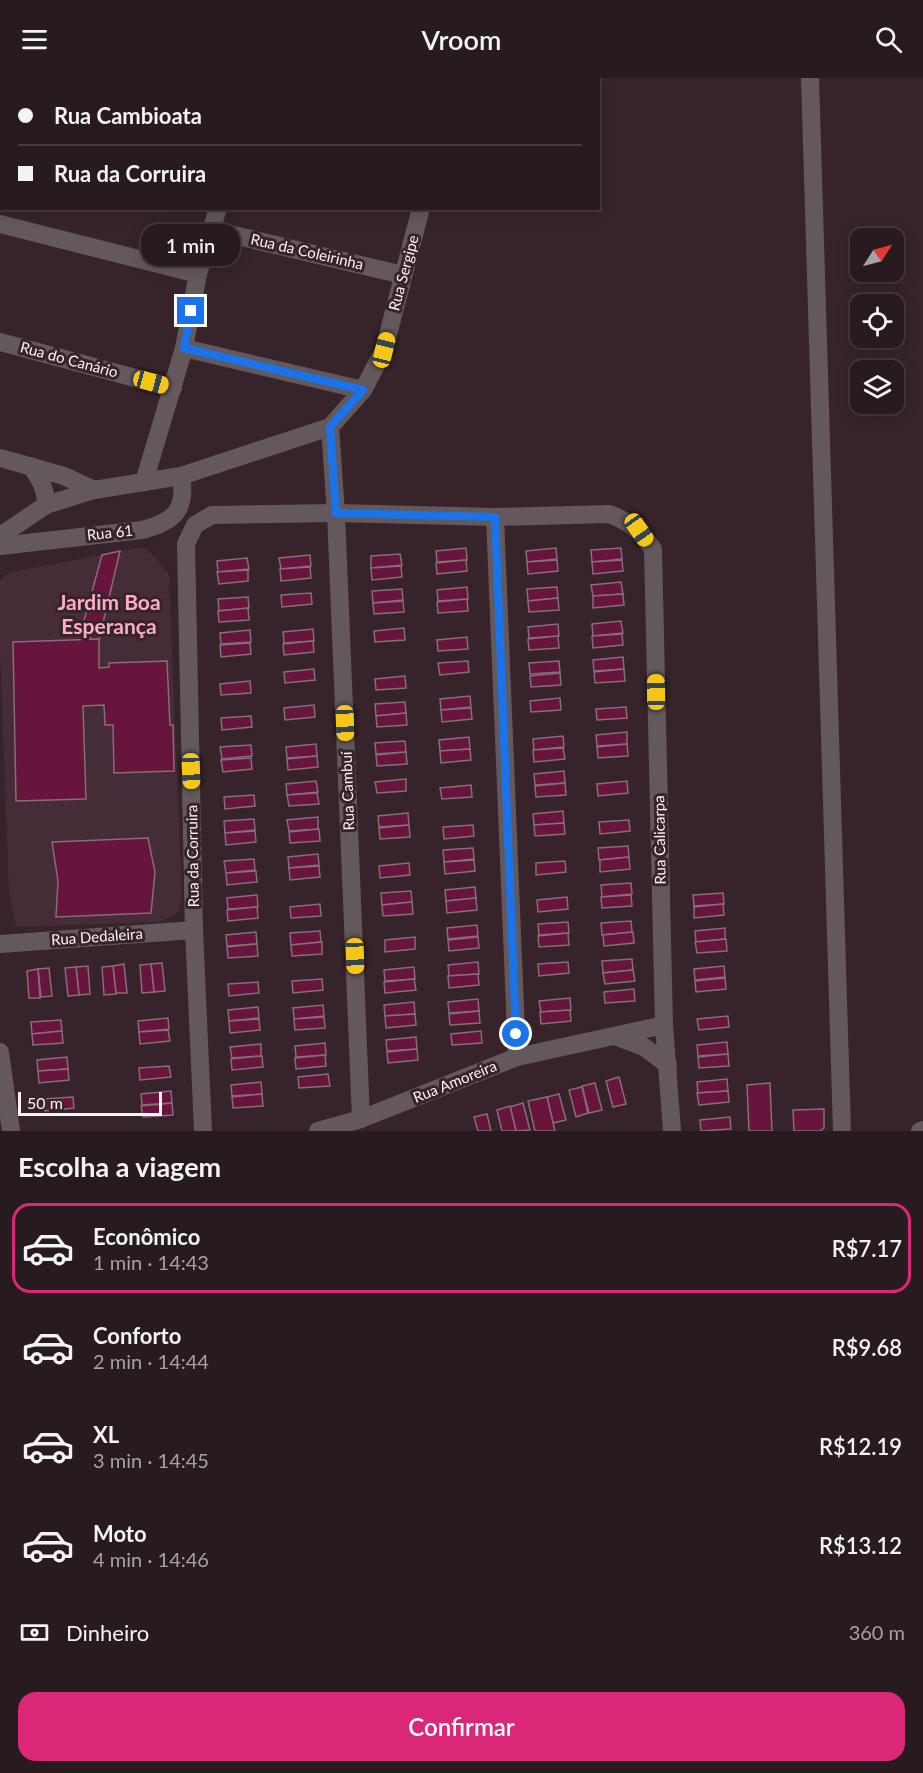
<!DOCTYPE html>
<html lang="pt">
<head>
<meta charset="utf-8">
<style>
  body { margin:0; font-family:Lato,sans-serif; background:#34282d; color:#f1f3f6; height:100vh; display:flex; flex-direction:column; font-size:22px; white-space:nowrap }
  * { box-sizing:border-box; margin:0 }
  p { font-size:20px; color:#a5a1a5 }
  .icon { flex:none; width:33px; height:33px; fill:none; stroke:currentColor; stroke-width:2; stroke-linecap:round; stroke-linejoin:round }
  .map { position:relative; height:1053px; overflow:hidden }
  .details { display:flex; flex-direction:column; background:#281b20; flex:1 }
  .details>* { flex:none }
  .hud { position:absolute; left:0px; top:0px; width:600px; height:132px; box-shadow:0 3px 15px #0003,0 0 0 2px #44393e; display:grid; align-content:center; height:132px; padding:0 18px; background:#281b20 }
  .needle { width:39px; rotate:54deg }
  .buttons { position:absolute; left:850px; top:150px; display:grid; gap:12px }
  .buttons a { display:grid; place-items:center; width:54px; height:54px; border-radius:12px; background:#281b20; box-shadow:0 3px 15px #0003,0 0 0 2px #44393e; font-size:30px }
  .scale { position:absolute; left:18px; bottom:15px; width:144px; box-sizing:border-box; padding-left:6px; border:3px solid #fdf0f4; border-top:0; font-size:16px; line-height:21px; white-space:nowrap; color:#fdf0f4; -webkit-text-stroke:4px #36242a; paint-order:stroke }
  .end { position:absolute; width:27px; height:27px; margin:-14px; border:8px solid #1a73e8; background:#fff; box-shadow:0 0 0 3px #fff }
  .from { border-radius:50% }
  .bubble { position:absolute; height:42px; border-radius:18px; background:#281b20; box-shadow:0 3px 15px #0003,0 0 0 2px #44393e; font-size:20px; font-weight:600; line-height:42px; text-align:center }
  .car { position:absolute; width:18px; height:36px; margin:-18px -9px; border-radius:8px; box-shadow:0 0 4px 2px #0007; background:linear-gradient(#f5c518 24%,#345 0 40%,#f5c518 0 76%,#345 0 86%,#f5c518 0) }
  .hud b { display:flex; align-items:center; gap:21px; height:57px; font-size:22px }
  .hud b+b { border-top:2px solid #44393e }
  .hud i { width:15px; height:15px; background:#f1f3f6 }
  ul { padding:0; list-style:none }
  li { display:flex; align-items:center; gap:18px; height:90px; margin:0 12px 9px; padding:0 6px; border:3px solid transparent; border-radius:18px }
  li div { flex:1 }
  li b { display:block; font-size:22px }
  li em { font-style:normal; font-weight:600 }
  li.current { border-color:#db2777 }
  li>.icon { width:54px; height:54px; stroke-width:1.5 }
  h2 { padding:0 18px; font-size:27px; line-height:72px }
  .pay { display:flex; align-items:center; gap:15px; height:66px; padding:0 18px; font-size:22px }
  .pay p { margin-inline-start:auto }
  .cta { display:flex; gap:12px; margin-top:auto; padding:12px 18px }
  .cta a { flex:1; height:69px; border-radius:18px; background:#db2777; color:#fff; font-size:24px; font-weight:600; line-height:69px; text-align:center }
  header { display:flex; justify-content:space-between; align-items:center; height:78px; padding:0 18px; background:#281b20; font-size:27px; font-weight:600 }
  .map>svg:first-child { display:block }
  .built { fill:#452c36 }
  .building { fill:#67153d; stroke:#856e76; stroke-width:1.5 }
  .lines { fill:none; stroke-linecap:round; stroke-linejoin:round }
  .minor { stroke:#63595c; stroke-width:18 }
  .route { stroke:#1a73e8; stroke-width:8 }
  .labels { text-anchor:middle; stroke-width:6; stroke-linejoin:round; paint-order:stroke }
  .street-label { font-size:15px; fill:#fdf0f4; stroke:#36242a }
  .district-label { font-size:21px; font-weight:bold; fill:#fcacc9; stroke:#36242a }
</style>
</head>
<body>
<header><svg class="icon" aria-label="menu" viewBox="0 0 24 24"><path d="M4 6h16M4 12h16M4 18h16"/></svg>Vroom<svg class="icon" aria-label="search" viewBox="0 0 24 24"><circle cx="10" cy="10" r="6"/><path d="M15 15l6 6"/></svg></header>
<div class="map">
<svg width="923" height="1053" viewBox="0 0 923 1053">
  <rect width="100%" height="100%" fill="#36242a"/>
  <polygon class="built" points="143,469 154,478 169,497 182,818 177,836 159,844 16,849 9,815 0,574 0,504 5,497 16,493"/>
  <g class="building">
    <polygon points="466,470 467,482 437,484 436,473"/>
    <polygon points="556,470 557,481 527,484 526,473"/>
    <polygon points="621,470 622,481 592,484 591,472"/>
    <polygon points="120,473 98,566 91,567 90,551 82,550 102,477"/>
    <polygon points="400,476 402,487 371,490 371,478"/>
    <polygon points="310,477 311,488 281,491 279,480"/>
    <polygon points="247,480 249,491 218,494 217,483"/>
    <polygon points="466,482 467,493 437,496 436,485"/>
    <polygon points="557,482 558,493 528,496 527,484"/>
    <polygon points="622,482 623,493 593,496 592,484"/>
    <polygon points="401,488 402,499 372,502 371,490"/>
    <polygon points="310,489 311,500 281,503 280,491"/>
    <polygon points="248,492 248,503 219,506 217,494"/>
    <polygon points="621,504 623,516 593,518 591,507"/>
    <polygon points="467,509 468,521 438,523 437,512"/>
    <polygon points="557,509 558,520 528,523 527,511"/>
    <polygon points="402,511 403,522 373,525 372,513"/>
    <polygon points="311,515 312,526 282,529 281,517"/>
    <polygon points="623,516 624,527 593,530 593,518"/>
    <polygon points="248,519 249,530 219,533 218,521"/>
    <polygon points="558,520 559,532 529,534 528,523"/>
    <polygon points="467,521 468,533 438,535 437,524"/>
    <polygon points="403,523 404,534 374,536 373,525"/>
    <polygon points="248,530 249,542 219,544 218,533"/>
    <polygon points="621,543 623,555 593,558 592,546"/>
    <polygon points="558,546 559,558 529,560 528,549"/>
    <polygon points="404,550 405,562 375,564 374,553"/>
    <polygon points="313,551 314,563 284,565 283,554"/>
    <polygon points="250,552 251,564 221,566 220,555"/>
    <polygon points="622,556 623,567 593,570 592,558"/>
    <polygon points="558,558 559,570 529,572 528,561"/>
    <polygon points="467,559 468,571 438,573 437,562"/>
    <polygon points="99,561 99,590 109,589 109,585 167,583 170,647 173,647 174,693 114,695 113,647 105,647 104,627 83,628 86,721 16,723 13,564"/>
    <polygon points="313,563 314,574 284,577 283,566"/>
    <polygon points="250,565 251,576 221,579 220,567"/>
    <polygon points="623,579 624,591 594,593 593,582"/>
    <polygon points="468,583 469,594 440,597 438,585"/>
    <polygon points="559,583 560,594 530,596 529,585"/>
    <polygon points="314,591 315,602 285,605 284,594"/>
    <polygon points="624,591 625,603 595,605 594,594"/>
    <polygon points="560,595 561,607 531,609 530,598"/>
    <polygon points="405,598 406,610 376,612 375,601"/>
    <polygon points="250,603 251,615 221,617 220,606"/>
    <polygon points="470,618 471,629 441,632 440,621"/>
    <polygon points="560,620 561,632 531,634 530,623"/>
    <polygon points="405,624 406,635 376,638 375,626"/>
    <polygon points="314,627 315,639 285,642 284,630"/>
    <polygon points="626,629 627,640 597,642 596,631"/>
    <polygon points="471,630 472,641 442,644 441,632"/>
    <polygon points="406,635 407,647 377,649 376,638"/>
    <polygon points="251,638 252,649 222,652 221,640"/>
    <polygon points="627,654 627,666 597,668 596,657"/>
    <polygon points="563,658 564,669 534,672 533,661"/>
    <polygon points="469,659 470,671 440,673 439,662"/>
    <polygon points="405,663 406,674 376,676 375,665"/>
    <polygon points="316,666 317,678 287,680 286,669"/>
    <polygon points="627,666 628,678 598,680 597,669"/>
    <polygon points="251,667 252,678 222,681 220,669"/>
    <polygon points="563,670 565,681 534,684 533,672"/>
    <polygon points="470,671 471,682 441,685 440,673"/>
    <polygon points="406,674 407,686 377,688 376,677"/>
    <polygon points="317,678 318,689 288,692 287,681"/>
    <polygon points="251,680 252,691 223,694 221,682"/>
    <polygon points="564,693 565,705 535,707 534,696"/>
    <polygon points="406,701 406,713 377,715 375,704"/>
    <polygon points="316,703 318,714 287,717 286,706"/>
    <polygon points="627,703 628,715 598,718 597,706"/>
    <polygon points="565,705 566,717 536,719 535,708"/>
    <polygon points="471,707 472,719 442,721 440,710"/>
    <polygon points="317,715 319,726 289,728 287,717"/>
    <polygon points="254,717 255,728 225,731 224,719"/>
    <polygon points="563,733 564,745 534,747 533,736"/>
    <polygon points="408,735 409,747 379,749 378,738"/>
    <polygon points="318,739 318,751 289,753 287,742"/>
    <polygon points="254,741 255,752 225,755 224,743"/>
    <polygon points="629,742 630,753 600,756 599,744"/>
    <polygon points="564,745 565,756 535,758 534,747"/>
    <polygon points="409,747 410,759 380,761 379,750"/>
    <polygon points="473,747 474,758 444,761 443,749"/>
    <polygon points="319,751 320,763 290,765 289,754"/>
    <polygon points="255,753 256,764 226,767 225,755"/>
    <polygon points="148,760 155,794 151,835 56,839 58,803 52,764"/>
    <polygon points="628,768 629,779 599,782 598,770"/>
    <polygon points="473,770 474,781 444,784 443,772"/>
    <polygon points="318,776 319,787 289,790 288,779"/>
    <polygon points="629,779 630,791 600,794 600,782"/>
    <polygon points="254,781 255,792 226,795 224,783"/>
    <polygon points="474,782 475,793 445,796 444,784"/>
    <polygon points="565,783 566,794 536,797 536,785"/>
    <polygon points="409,785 410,797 380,800 379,788"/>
    <polygon points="319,788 320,799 290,802 289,790"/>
    <polygon points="256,793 257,804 227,807 226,795"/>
    <polygon points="631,805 632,816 602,819 601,807"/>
    <polygon points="475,809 476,820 446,823 445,812"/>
    <polygon points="411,813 412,824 382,827 381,815"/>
    <polygon points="723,815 724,826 694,828 693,817"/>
    <polygon points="257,817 258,829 228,831 227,820"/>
    <polygon points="631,817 632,828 602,830 601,819"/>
    <polygon points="567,819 568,831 538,834 537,822"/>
    <polygon points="476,820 477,832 447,835 446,823"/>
    <polygon points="412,824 413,836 383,838 382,827"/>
    <polygon points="320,826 321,838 291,840 290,829"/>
    <polygon points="723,826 724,837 694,840 694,829"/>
    <polygon points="257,829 258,840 228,843 227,832"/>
    <polygon points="631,843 632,854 602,857 601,845"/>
    <polygon points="568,844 569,855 539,857 538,846"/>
    <polygon points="477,847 478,858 448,861 447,850"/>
    <polygon points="725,850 725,861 696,864 695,853"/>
    <polygon points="320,853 321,864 291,867 290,855"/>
    <polygon points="256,854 257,866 227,868 226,857"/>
    <polygon points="633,854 634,865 604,868 603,857"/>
    <polygon points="568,855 569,867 539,869 538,858"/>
    <polygon points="415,859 415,871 385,874 385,862"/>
    <polygon points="478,859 479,870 449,873 448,862"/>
    <polygon points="726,861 727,873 697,875 695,864"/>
    <polygon points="322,864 322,876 292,878 291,867"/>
    <polygon points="257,866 258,878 228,880 227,869"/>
    <polygon points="632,881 633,892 603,895 602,883"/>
    <polygon points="478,884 479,896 449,898 448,887"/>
    <polygon points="568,884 569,895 539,898 538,886"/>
    <polygon points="162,885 165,913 154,914 151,886"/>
    <polygon points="124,886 127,915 116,915 113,888"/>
    <polygon points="151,886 154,914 142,915 140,887"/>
    <polygon points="88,888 90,916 79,917 76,889"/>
    <polygon points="113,888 116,916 104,917 102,889"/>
    <polygon points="724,888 725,899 695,902 694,891"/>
    <polygon points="76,889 79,917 68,918 65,890"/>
    <polygon points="414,889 415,901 385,903 384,892"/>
    <polygon points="49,890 52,918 41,919 38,891"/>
    <polygon points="38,891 40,920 29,920 27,893"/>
    <polygon points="633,892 635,903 605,906 603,895"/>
    <polygon points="478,896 479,907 449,910 448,898"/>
    <polygon points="725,900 726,911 696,914 695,903"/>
    <polygon points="322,901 323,912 293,915 292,903"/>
    <polygon points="414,901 416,912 385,915 384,904"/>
    <polygon points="258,904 259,915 229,918 228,906"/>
    <polygon points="634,911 635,923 605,925 604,914"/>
    <polygon points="570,920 571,932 541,934 539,923"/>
    <polygon points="478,921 479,933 449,935 448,924"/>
    <polygon points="414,924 415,936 385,938 384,927"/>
    <polygon points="323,927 324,938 294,941 293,930"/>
    <polygon points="258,929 259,940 229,943 228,932"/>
    <polygon points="570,932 571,943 541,946 540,934"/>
    <polygon points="479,933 480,945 450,947 449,936"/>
    <polygon points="415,936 416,947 386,950 385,938"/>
    <polygon points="728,938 729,949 699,952 697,941"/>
    <polygon points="324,939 325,950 295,952 294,941"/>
    <polygon points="168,940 169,951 139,954 138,943"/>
    <polygon points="259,941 260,952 230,955 229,943"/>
    <polygon points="61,942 62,953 32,956 31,944"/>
    <polygon points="168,952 170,963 140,966 139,954"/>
    <polygon points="62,953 63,965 33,967 32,956"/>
    <polygon points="481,953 482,965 452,967 451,956"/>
    <polygon points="416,959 417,971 387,973 386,962"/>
    <polygon points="727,964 728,976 698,978 697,967"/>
    <polygon points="325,965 326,977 296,979 295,968"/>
    <polygon points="261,966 261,978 232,980 230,969"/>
    <polygon points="417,971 418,982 388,985 387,974"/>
    <polygon points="728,976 729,988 699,990 698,979"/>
    <polygon points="325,977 326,988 296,991 295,980"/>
    <polygon points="262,978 263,989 232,992 231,981"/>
    <polygon points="67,979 68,991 38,993 37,982"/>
    <polygon points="169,988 171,999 140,1002 139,990"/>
    <polygon points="68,991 69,1002 39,1005 38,993"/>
    <polygon points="328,996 330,1008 299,1010 298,999"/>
    <polygon points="619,999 626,1026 613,1029 606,1003"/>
    <polygon points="727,1001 728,1013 698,1015 697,1004"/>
    <polygon points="261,1004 262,1016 232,1018 231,1007"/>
    <polygon points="595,1005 602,1032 589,1035 582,1008"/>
    <polygon points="770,1005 772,1053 749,1053 747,1007"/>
    <polygon points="582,1009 588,1035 576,1039 569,1012"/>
    <polygon points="171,1013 172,1025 142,1027 141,1016"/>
    <polygon points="728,1013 729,1024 699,1027 697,1015"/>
    <polygon points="262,1016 263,1028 233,1030 232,1019"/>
    <polygon points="559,1016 566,1042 553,1045 547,1019"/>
    <polygon points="73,1019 74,1030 45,1033 43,1021"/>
    <polygon points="547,1019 555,1053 535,1053 528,1023"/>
    <polygon points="172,1025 173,1037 143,1039 141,1028"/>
    <polygon points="523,1025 530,1052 516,1053 510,1029"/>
    <polygon points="510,1028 516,1053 502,1053 497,1032"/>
    <polygon points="824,1031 824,1050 820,1053 794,1053 793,1032"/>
    <polygon points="487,1036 491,1053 478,1053 474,1039"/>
    <polygon points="730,1039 731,1051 701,1053 700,1042"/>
  </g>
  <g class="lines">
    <g class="minor">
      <polyline points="28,0 34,2"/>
      <polyline points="810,0 842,1053"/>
      <polyline points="249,2 249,0"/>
      <polyline points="454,2 454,0"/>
      <polyline points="0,68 2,68"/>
      <polyline points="0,146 198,196"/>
      <polyline points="212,152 403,197"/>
      <polyline points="0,264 173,310"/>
      <polyline points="184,270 363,312"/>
      <polyline points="330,349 336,435 361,1041"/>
      <polyline points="0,380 64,398 94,412"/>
      <path d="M31,388C40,401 46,411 46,427"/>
      <polyline points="144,404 184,270 198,196 218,130"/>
      <polyline points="495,439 517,979"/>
      <polyline points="0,458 46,427 94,412 181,398 330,349 363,312 384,272 421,130"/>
      <path d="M0,468L142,452C174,444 187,432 181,398"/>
      <polyline points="0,866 194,852"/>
      <polyline points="615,958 644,969 668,987"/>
      <polyline points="0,974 11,1053"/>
      <path d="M203,1053L194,852L186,466L195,447L212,437L336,435L495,439L609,436C631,444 639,452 653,471L664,947L672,1053"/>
      <polyline points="318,1053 361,1041 517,979 664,947"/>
      <polyline points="920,1053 923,1052"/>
    </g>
  </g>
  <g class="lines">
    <polyline class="route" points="191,233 184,270 363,312 330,349 336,435 495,439 516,956"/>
  </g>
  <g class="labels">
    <g class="street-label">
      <text transform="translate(307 174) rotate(13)" y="5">Rua da Coleirinha</text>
      <text transform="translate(404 195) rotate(-75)" y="5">Rua Sergipe</text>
      <text transform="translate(69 282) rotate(15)" y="5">Rua do Canário</text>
      <text transform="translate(110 455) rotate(-6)" y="5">Rua 61</text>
      <text transform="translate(348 713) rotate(-92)" y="5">Rua Cambuí</text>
      <text transform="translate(660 762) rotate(-91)" y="5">Rua Calicarpa</text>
      <text transform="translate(193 778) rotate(-91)" y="5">Rua da Corruira</text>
      <text transform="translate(97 859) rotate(-4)" y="5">Rua Dedaleira</text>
      <text transform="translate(455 1004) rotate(-22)" y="5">Rua Amoreira</text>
    </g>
    <g class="district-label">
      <text x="109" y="532">Jardim Boa<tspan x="109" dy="24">Esperança</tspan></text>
    </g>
  </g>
</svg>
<div class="buttons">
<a><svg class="needle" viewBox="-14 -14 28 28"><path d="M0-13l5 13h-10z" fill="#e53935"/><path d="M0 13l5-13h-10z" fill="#a5a1a5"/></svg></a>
<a><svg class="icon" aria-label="locate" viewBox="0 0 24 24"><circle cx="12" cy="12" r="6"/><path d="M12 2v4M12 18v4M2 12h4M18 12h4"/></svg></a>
<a><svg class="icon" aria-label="layers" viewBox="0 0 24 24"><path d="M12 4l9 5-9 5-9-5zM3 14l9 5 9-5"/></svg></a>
</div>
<div class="scale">50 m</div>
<i class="end from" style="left:516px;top:956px"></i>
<i class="end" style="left:191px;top:233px"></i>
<div class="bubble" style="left:141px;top:146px;width:99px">1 min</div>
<i class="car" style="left:384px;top:272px;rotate:14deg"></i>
<i class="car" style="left:151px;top:304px;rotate:105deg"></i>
<i class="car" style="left:639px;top:452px;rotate:145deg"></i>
<i class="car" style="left:656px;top:614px;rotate:359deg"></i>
<i class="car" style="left:345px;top:645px;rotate:178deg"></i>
<i class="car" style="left:191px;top:693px;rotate:178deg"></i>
<i class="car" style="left:355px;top:878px;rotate:178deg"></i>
<div class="hud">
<b><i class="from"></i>Rua Cambioata</b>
<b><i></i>Rua da Corruira</b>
</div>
</div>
<section class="details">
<h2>Escolha a viagem</h2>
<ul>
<li class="current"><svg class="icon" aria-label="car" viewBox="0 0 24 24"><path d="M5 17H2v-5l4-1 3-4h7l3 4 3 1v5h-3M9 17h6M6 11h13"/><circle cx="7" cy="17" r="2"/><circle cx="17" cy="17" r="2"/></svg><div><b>Econômico</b><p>1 min · 14:43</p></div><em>R$7.17</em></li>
<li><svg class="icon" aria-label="car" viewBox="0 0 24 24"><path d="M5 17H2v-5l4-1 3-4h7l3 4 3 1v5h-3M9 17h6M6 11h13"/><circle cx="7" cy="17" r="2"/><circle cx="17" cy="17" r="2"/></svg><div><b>Conforto</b><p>2 min · 14:44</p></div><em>R$9.68</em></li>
<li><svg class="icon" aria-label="car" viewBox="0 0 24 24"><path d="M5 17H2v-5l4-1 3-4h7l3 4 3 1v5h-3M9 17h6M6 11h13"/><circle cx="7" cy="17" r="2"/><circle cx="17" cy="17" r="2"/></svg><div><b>XL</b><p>3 min · 14:45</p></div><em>R$12.19</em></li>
<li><svg class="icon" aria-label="car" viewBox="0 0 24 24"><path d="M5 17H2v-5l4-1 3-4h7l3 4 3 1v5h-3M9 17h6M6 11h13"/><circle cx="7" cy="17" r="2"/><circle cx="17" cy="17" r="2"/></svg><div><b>Moto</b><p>4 min · 14:46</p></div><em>R$13.12</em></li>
</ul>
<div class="pay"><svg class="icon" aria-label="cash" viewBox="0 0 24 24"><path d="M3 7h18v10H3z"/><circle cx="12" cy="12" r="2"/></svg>Dinheiro<p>360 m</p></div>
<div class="cta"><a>Confirmar</a></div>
</section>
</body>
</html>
